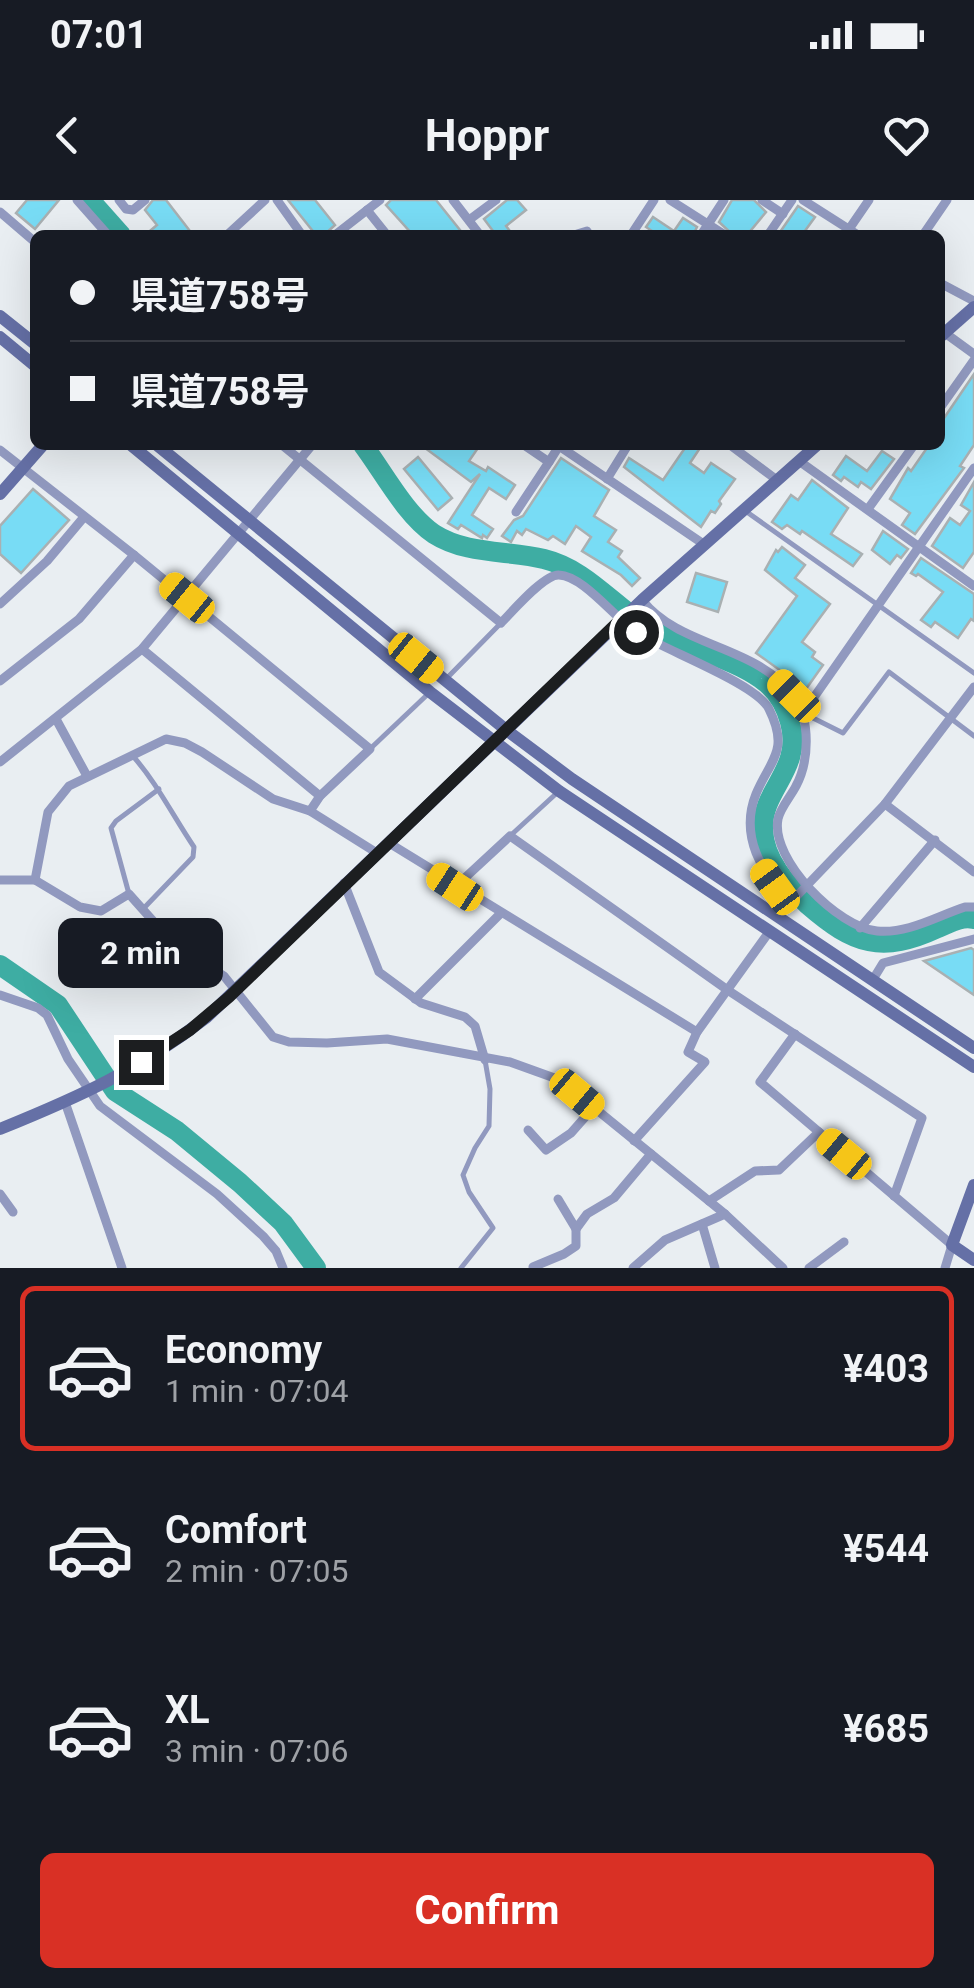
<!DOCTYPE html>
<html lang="en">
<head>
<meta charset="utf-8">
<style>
  body { margin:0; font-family:Roboto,"Noto Sans JP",sans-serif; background:#20242c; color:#f1f3f6; height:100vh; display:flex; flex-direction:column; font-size:38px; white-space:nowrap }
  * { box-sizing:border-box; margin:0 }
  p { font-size:32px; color:#9ea1a6 }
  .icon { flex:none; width:55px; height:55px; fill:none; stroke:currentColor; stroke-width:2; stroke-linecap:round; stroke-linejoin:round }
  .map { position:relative; height:1068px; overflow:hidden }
  .drawer { display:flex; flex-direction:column; background:#171b24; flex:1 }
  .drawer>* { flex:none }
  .banner { position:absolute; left:30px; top:30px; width:915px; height:220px; border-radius:15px; box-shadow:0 10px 40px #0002; display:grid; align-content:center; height:220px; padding:0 40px; background:#171b24 }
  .end { position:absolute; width:45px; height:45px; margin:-22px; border:12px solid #1c1e20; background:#fff; box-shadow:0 0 0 5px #fff }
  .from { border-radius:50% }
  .bubble { position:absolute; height:70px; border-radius:15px; background:#171b24; box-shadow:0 10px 40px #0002; font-size:32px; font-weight:700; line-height:70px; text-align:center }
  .car { position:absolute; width:30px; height:60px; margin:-30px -15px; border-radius:12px; box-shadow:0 0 8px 2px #0007; background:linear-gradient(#f5c518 24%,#345 0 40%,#f5c518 0 76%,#345 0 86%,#f5c518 0) }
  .banner b { display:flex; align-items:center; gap:35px; height:95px; font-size:38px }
  .banner b+b { border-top:2px solid #363941 }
  .banner i { width:25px; height:25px; background:#f1f3f6 }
  ul { padding:18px 0 0; list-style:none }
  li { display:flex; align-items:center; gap:30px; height:165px; margin:0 20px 15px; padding:0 20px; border:5px solid transparent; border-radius:15px }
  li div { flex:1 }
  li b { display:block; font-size:38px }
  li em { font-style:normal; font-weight:700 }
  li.on { border-color:#d93025 }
  li>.icon { width:90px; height:90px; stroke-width:1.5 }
  .primary-button { display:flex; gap:20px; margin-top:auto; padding:20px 40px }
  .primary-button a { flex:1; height:115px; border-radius:15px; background:#d93025; color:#fff; font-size:40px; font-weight:700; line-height:115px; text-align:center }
  .status { display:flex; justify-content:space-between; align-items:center; height:70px; padding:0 50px; background:#171b24; direction:ltr }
  .status svg { height:28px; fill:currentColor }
  header { display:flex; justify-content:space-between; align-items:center; height:130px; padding:0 40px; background:#171b24; font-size:45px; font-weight:700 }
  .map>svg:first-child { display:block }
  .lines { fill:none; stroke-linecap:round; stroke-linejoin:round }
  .river { stroke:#3eada3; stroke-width:20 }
  .building { fill:#78dcf5; stroke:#a9b0b2; stroke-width:2.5 }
  .lane { stroke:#9199bf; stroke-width:5 }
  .street { stroke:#9199bf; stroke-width:9 }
  .secondary { stroke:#6570a6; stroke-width:12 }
  .route { stroke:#1c1e20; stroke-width:12 }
</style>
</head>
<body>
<div class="status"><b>07:01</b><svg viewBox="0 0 49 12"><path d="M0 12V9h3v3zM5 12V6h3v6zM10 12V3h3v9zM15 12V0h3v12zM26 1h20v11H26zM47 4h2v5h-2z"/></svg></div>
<header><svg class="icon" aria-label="back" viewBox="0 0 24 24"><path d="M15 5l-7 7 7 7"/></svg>Hoppr<svg class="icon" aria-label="heart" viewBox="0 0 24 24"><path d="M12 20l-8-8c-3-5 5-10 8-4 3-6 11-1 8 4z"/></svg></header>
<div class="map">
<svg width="974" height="1068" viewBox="0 0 974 1068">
  <rect width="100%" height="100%" fill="#e9eef2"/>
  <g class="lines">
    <g class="river">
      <polyline points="90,0 121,35"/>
      <path d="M363,245C384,273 405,314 434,334C467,355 508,350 544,359C585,369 611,403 645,425C680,449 728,455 761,479C777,490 785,504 790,522C803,570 762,588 763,629C764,660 787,685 808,705C854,745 882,754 938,728C950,723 961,716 974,719"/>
      <polyline points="0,765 58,805 115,891 177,931 240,983 283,1023 316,1068"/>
    </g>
  </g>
  <g class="building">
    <polygon points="27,0 59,0 35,29 16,13"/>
    <polygon points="153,0 166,0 193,35 145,35 157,25 145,10"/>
    <polygon points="288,0 315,0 335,25 324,35 316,35"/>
    <polygon points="391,0 436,0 464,35 413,35 386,5"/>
    <polygon points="507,0 517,0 526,10 506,26 513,35 496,35 484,19"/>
    <polygon points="732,0 754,0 766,12 747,35 733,35 719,22"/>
    <polygon points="798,6 815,17 802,35 778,35"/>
    <polygon points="653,17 674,31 683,18 697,27 693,35 658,35 646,27"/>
    <polygon points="974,174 974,245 960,266 964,268 915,334 902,325 910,313 890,299 908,268 911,271 929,245 940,245 940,224"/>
    <polygon points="421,245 480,245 469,261 486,271 488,267 515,285 506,299 489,288 472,315 493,329 487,338 483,335 482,338 461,325 458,329 448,323 480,274 471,282"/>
    <polygon points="687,245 702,245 690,263 704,273 711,263 735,279 719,301 721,304 715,313 711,311 701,327 624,267 629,258 663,280"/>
    <polygon points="882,251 894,259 871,289 861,282 858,287 844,277 841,281 833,275 846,256 867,271"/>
    <polygon points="418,257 452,298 438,310 404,269"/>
    <polygon points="561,258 609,290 594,316 616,330 608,342 622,351 618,357 640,378 632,386 621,375 582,351 591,337 576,326 565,344 553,336 548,340 526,329 522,335 517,331 511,342 502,336 514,320 523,316"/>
    <polygon points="812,280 848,308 831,334 862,354 853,366 802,331 800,334 787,325 782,329 772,322 791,295 798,300"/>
    <polygon points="974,282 974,352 963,368 932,346 950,318 960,325 970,311 961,305"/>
    <polygon points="33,289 69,320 21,373 0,354 0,326"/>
    <polygon points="883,331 908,349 901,358 897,355 890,364 872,350"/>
    <polygon points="782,347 805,365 795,378 830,404 802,442 815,452 812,457 823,465 806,489 756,453 797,396 765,370 776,350 778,352"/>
    <polygon points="921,358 974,394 974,421 971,419 958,438 935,422 931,427 921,420 943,392 918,374 916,376 911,373"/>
    <polygon points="696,373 727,382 718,412 687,402"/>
    <polygon points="971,748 974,750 974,795 924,761"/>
  </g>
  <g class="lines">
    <g class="lane">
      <polyline points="744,310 974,473"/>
      <polyline points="447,478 501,423"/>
      <polyline points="803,513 843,533 889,472 974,536"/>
      <polyline points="371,548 428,494"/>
      <path d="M132,555C157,583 173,616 194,647L193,657L143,709"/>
      <polyline points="510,636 559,591"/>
      <polyline points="129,694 111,628 116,621 159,589"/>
      <polyline points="461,1068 493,1028 469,992 463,975 475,948 489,926 490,889 485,860"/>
    </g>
    <g class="street">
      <polyline points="77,0 108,35"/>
      <polyline points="119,0 126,9 133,10 145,0"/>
      <polyline points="277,0 302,35"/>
      <polyline points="453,0 480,35"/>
      <polyline points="670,0 725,35"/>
      <polyline points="762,0 783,14"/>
      <polyline points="803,0 858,35"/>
      <polyline points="367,10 387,35"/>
      <polyline points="0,12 35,42"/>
      <polyline points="469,20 496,0"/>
      <polyline points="227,35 265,0"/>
      <polyline points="335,35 380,0"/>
      <polyline points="574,35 587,31 589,35"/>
      <polyline points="631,35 654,0"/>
      <polyline points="701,35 724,0"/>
      <polyline points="768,35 792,0"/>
      <polyline points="845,35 869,0"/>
      <polyline points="923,35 947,0"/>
      <polyline points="940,83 974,101"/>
      <polyline points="945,133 974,154"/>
      <polyline points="940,208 974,160"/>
      <path d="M282,245L501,423C512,412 544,374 559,375C584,376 616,420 638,433C667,451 757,484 769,509C790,551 770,560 756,594C739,636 762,673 790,703L777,717"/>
      <polyline points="524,245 549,262 559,246 705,345"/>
      <polyline points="730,245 777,280"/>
      <polyline points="0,250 134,355 370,549 320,596 310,611"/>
      <polyline points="799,261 974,386"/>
      <polyline points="607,279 628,245"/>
      <polyline points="868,309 914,245"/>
      <polyline points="516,312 549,262"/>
      <path d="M642,400C681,449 756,444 794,497C811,520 809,562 796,586C791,596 780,608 778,619C770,660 839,728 877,731C908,734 937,716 965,707H974"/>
      <polyline points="0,404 47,361 84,317"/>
      <polyline points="142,449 320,596"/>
      <polyline points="0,481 79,419 134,355"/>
      <polyline points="803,513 974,268"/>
      <polyline points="56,519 87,576"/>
      <polyline points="0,562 142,449 312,245"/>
      <polyline points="885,604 974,672"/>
      <polyline points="389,643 697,832"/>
      <polyline points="0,680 35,680 80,707 101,711 129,694 162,731 189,754 224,776 273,837 289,842 327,843 387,839 510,862 560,880 725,1014 783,1068"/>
      <polyline points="35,680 48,612 69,586 166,539 185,543 202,552 273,599 310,611 377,653"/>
      <polyline points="344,683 379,772 421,803 465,817 475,826 485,860"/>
      <polyline points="455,687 510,636 729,791 922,918 894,996"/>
      <polyline points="790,703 885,604 974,487"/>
      <polyline points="860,728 935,640"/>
      <polyline points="872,781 883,763 974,739"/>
      <polyline points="0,795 38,808 47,815 68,859 100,906 217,994 263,1036 276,1051 283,1068"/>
      <polyline points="415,799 500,714"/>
      <polyline points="795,834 760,882 952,1045 945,1068"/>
      <polyline points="65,902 122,1068"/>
      <polyline points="528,930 546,950 571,933 594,907"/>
      <polyline points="634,941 705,862 688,852 697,832 769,732"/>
      <polyline points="0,994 13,1012"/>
      <polyline points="558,999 576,1029 587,1014 614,998 651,954"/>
      <polyline points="709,1001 755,971 779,970 819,932"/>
      <polyline points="702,1024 715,1068"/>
      <polyline points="533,1067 564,1054 576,1046 576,1029"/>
      <polyline points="633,1068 665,1040 725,1014"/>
      <polyline points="809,1068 844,1042"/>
    </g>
    <g class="secondary">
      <polyline points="0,116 35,144"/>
      <polyline points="0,137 35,166"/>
      <polyline points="940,137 974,107"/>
      <polyline points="131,245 430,492 559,591 974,867"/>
      <polyline points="157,245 505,529 572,579 974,848"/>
      <polyline points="0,294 43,245"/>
      <path d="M0,929C79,897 139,870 207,817L642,400L817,245"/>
      <polyline points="974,985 952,1045 974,1060"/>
    </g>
  </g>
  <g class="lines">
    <polyline class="route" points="141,862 190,830 229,797 620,420 636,432"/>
  </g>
</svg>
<i class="end from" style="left:636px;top:432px"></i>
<i class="end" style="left:141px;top:862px"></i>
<div class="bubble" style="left:58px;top:718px;width:165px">2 min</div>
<i class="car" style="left:187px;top:398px;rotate:309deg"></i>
<i class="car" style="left:416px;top:458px;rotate:129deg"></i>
<i class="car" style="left:794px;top:496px;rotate:315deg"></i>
<i class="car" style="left:455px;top:687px;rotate:303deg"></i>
<i class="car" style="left:775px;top:687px;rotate:324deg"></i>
<i class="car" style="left:577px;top:894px;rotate:130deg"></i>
<i class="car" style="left:844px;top:954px;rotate:310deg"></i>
<div class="banner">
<b><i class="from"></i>県道758号</b>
<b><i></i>県道758号</b>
</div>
</div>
<section class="drawer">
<ul>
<li class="on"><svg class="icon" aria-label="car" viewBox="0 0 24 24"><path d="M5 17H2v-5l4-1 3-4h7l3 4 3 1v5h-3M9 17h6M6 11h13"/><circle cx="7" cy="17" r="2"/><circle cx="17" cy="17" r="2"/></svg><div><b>Economy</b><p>1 min · 07:04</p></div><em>¥403</em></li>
<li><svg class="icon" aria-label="car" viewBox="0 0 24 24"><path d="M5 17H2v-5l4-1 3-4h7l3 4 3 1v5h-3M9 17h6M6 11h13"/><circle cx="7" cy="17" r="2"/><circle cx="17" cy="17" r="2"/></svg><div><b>Comfort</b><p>2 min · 07:05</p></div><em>¥544</em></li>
<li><svg class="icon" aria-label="car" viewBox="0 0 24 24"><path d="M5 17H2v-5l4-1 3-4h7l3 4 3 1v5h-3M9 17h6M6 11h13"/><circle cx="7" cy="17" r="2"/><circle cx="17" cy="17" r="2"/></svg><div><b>XL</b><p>3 min · 07:06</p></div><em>¥685</em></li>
</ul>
<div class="primary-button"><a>Confirm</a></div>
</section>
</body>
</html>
